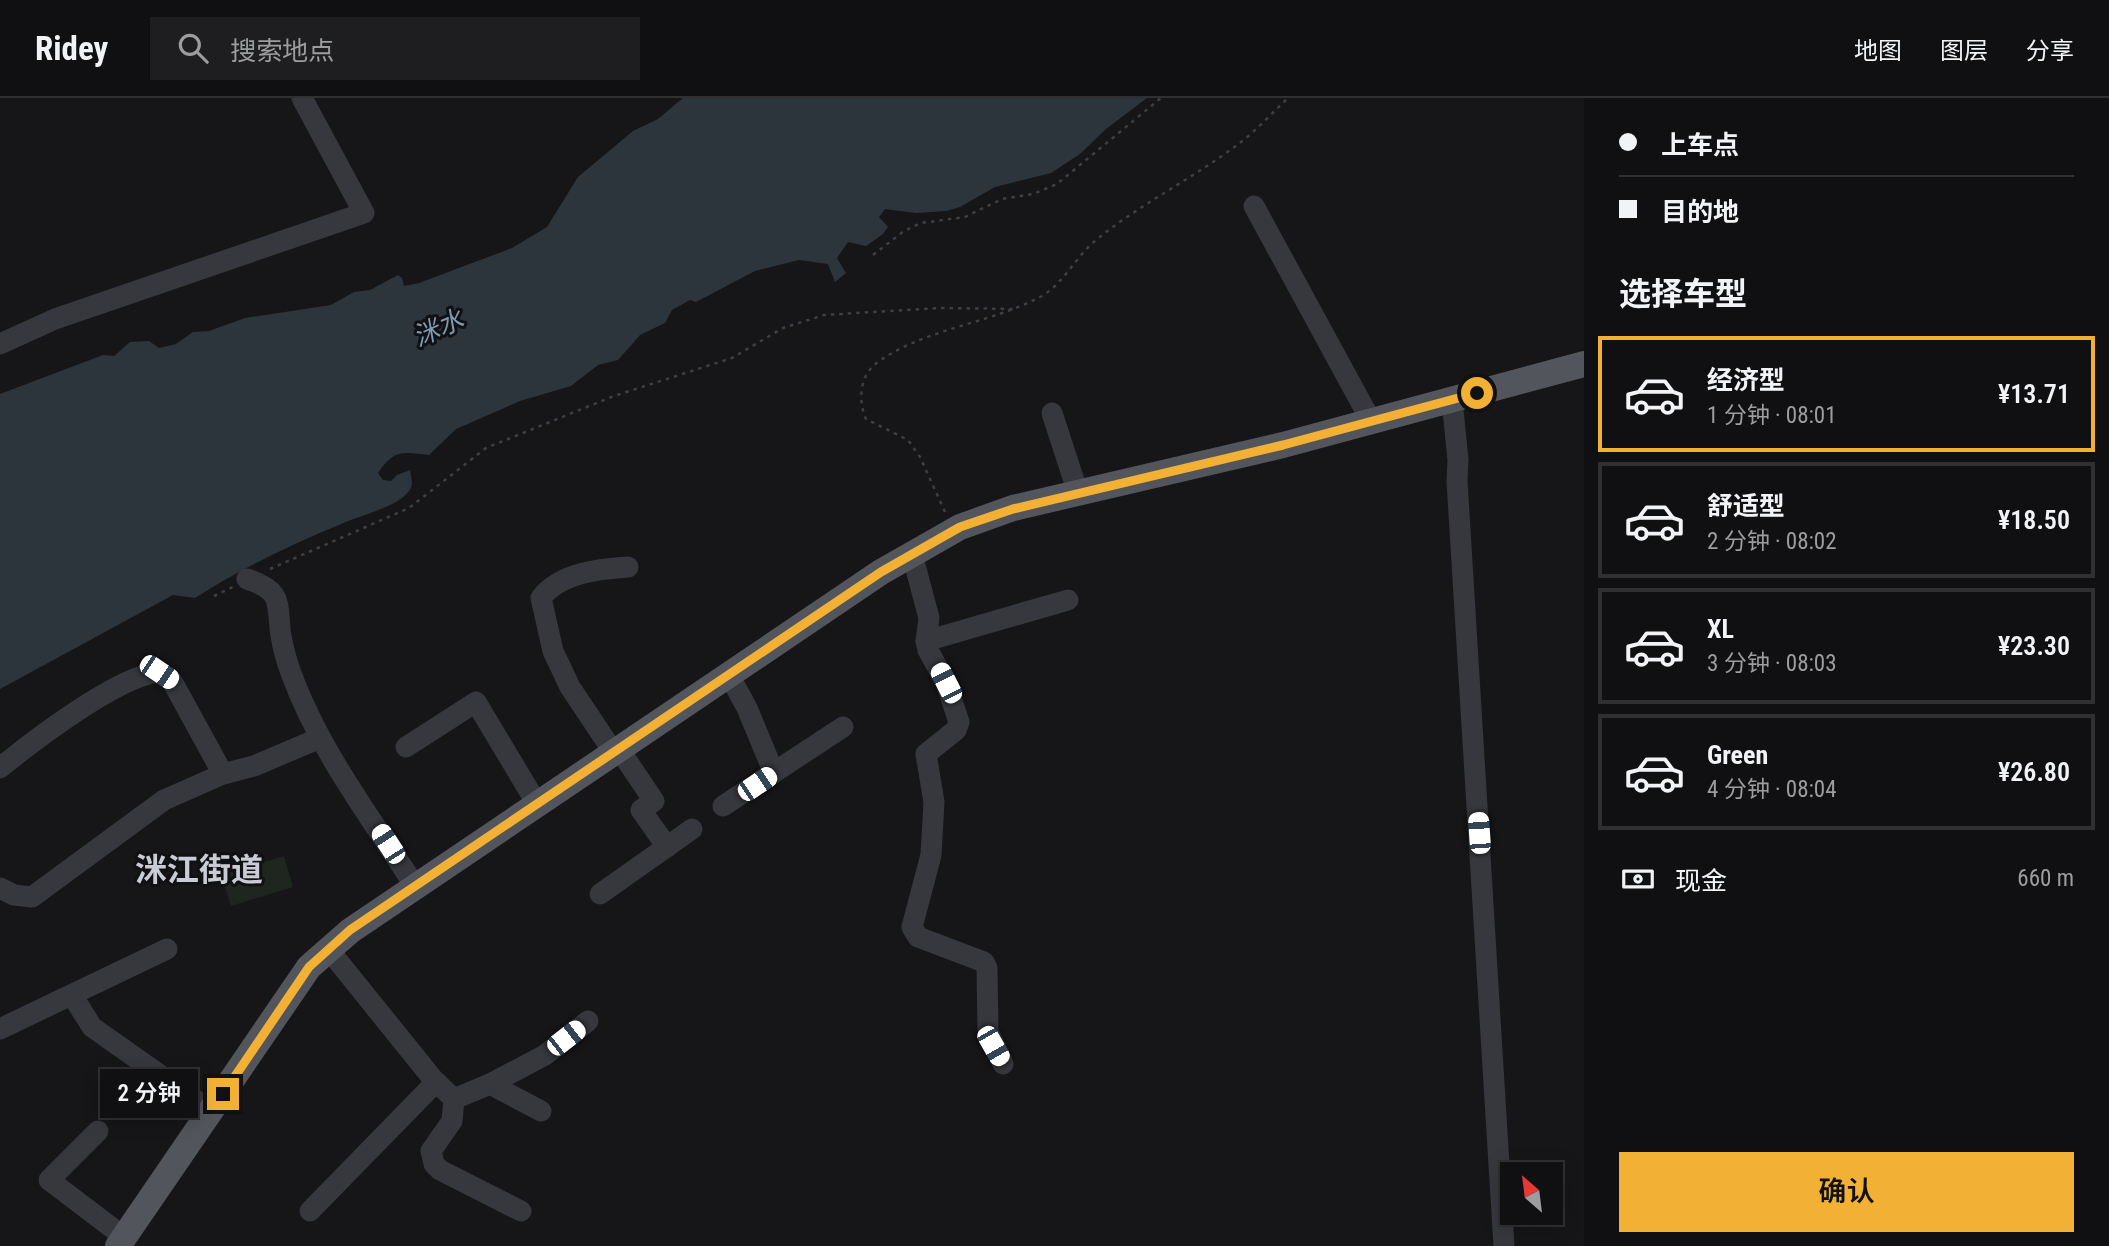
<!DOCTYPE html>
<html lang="zh">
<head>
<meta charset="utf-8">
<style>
  body { margin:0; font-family:"Roboto Condensed","Noto Sans SC",sans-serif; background:#1e1e20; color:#f1f3f6; height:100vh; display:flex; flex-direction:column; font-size:26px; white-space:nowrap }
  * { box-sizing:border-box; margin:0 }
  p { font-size:23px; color:#9c9d9f }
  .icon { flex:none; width:38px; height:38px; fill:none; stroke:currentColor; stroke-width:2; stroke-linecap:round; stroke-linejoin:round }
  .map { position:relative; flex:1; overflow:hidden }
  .side { display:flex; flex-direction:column; background:#101012; width:525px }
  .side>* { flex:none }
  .hud { display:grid; align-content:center; height:154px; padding:0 35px; background:#101012 }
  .needle { width:46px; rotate:332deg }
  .tools { position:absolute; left:1500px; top:1064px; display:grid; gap:14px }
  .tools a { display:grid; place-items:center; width:63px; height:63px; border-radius:0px; background:#101012; box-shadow:0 4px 18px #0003,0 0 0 2px #303032; font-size:35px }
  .end { position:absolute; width:32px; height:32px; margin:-16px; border:9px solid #f2b134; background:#111; box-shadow:0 0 0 4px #111 }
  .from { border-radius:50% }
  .bubble { position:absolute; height:49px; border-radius:0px; background:#101012; box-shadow:0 4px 18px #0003,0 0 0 2px #303032; font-size:23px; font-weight:600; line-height:49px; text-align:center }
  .car { position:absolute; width:21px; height:42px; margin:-21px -10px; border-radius:9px; box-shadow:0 0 5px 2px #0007; background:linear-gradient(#fff 24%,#345 0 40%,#fff 0 76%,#345 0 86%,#fff 0) }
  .hud b { display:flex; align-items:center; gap:24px; height:66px; font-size:26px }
  .hud b+b { border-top:2px solid #303032 }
  .hud i { width:18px; height:18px; background:#f1f3f6 }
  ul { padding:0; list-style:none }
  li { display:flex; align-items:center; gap:21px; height:116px; margin:0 14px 10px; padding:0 21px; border:4px solid #303032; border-radius:0px }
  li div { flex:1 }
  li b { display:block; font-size:26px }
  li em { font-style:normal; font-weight:600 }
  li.on { border-color:#f2b134 }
  li>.icon { width:63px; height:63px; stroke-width:1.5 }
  h2 { padding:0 35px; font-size:32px; line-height:84px }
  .pay { display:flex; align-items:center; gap:18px; height:77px; padding:0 35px; font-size:26px }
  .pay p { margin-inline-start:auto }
  .primary-button { display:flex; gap:14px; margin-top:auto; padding:14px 35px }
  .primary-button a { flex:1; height:80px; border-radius:0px; background:#f2b134; color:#111; font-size:28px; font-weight:600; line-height:80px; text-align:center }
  header { display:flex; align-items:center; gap:42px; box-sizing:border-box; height:98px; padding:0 35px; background:#101012; border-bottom:2px solid #303032 }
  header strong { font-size:33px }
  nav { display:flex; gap:38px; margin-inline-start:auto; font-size:24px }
  .search { width:490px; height:63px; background:#1e1e20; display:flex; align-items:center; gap:18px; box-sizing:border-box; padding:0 24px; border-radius:0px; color:#9c9d9f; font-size:26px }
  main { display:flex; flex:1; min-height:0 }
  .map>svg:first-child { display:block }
  .green { fill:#1e261f }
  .water { fill:#2c353c }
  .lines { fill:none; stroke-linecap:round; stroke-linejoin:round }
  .path { stroke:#3d3f44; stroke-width:2.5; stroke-dasharray:3.5 5; stroke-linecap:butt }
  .minor { stroke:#37383d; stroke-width:21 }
  .major { stroke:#53555c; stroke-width:26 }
  .route { stroke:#f2b134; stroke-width:9 }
  .labels { text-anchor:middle; stroke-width:6; stroke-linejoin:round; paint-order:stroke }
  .water-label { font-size:26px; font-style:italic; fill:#7f9bb3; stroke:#111113 }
  .district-label { font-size:32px; font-weight:bold; fill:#c9ccd4; stroke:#111113 }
</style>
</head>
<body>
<header>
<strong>Ridey</strong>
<div class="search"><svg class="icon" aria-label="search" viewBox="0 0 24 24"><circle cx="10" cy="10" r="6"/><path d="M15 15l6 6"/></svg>搜索地点</div>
<nav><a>地图</a><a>图层</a><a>分享</a></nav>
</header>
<main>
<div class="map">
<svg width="1584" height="1148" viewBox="0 0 1584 1148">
  <rect width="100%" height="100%" fill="#161618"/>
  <polygon class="green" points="284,758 293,789 231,808 221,777"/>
  <path class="water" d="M683,0H1147L1106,31L1080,56L1051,75L995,89L960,109L946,113L916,115L885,111L879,119L888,129L883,136L866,148L848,144L837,160L846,175L835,184L828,166L799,162L755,173L696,204L690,202L672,212L665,225L640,237L618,262L598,267L571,288L520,303L456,331L429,357C403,354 394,351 378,375L383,382L391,383L397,377L410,372C411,379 414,387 409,393C398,409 358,418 341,426C291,447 241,470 195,500L173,497L0,591V296L103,257L114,258L130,244L149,243L159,250L176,246L193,234L209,233L245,220L331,207L354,194L370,192L398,177L402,180L404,188L419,185L512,150L547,129L578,79L633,33L658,21Z"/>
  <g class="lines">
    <g class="path">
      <polyline points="873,157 904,133 921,125 965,119 1002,101 1033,96 1057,86 1161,0"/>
      <path d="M945,414L920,359L908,342L866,321C858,303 859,277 878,264C926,230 989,226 1040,199C1063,187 1076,158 1096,142C1140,106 1192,81 1237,47C1255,34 1271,16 1288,0"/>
      <polyline points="270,471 409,410 486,350 614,298 732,260 783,230 824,217 941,210 1017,211"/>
      <polyline points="214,498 233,489"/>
    </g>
    <g class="minor">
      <polyline points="1254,108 1371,323"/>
      <polyline points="0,246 55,221 364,115 302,0"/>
      <polyline points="1452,302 1458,362 1457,383 1504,1148"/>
      <polyline points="1052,315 1078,395"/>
      <polyline points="912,456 929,520 926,543 928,552 946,585 959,624 956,632 926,656 934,704 931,757 912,829 918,839 984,864 987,870 988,933 1003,966"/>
      <path d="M247,481C285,494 276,505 281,538C283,550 287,564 291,575C319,652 371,720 415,788"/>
      <polyline points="926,543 1068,502"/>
      <polyline points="729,577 747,610 774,675"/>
      <polyline points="406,649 476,604 537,706"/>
      <polyline points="619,651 654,703 641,712 667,749"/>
      <path d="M614,655L570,589L553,553L541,500C560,475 598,471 628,469"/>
      <path d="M0,670C34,642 117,579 158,574L172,583L223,676"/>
      <polyline points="723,708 843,629"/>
      <polyline points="0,790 14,797 32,799 164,702 223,676 254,668 320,640"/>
      <polyline points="600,796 692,731"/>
      <polyline points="329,852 433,981 454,1001"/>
      <polyline points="72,897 92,929 211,1013"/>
      <polyline points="0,931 167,851"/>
      <polyline points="490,986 541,1013"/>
      <polyline points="98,1033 49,1082 124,1139"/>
      <polyline points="310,1113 436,984"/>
      <polyline points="521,1113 440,1072 434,1066 431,1053 452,1023 454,1001 490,986 545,957 588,923"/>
    </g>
    <polyline class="major" points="118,1148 309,869 350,833 881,474 960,429 1013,410 1283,347 1584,266"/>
  </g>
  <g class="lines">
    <polyline class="route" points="223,996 309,869 350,832 881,474 960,429 1013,411 1283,347 1477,295"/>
  </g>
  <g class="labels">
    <g class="water-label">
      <text transform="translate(438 230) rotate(-24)" y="9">洣水</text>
    </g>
    <g class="district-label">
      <text x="199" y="783">洣江街道</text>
    </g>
  </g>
</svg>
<div class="tools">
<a><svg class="needle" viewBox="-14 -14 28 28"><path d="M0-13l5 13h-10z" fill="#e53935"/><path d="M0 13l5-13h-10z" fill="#9c9d9f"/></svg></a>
</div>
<i class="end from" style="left:1477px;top:295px"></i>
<i class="end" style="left:223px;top:996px"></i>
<div class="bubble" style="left:100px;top:971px;width:98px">2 分钟</div>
<i class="car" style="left:159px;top:574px;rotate:124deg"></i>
<i class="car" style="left:946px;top:585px;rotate:333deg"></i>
<i class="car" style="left:757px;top:686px;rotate:56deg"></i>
<i class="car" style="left:1479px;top:735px;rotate:356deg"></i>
<i class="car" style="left:388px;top:746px;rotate:327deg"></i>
<i class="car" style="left:566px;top:940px;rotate:52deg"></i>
<i class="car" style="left:993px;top:948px;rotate:150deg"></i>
</div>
<section class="side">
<div class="hud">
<b><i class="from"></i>上车点</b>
<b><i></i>目的地</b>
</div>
<h2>选择车型</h2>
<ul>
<li class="on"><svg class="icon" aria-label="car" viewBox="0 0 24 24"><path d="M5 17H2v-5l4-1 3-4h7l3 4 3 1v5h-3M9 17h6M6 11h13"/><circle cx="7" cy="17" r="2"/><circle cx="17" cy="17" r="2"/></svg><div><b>经济型</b><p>1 分钟 · 08:01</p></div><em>¥13.71</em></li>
<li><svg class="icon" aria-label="car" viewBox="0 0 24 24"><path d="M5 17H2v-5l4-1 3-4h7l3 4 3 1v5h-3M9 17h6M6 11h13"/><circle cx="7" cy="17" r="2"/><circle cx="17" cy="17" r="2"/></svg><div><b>舒适型</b><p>2 分钟 · 08:02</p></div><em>¥18.50</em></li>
<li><svg class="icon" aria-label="car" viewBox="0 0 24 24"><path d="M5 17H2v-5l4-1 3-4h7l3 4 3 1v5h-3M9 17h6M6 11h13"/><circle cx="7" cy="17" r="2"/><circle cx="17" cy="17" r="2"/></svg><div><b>XL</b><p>3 分钟 · 08:03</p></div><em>¥23.30</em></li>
<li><svg class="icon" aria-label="car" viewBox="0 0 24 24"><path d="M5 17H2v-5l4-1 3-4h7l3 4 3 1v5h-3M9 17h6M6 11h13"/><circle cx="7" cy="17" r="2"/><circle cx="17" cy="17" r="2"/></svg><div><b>Green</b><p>4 分钟 · 08:04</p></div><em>¥26.80</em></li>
</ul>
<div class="pay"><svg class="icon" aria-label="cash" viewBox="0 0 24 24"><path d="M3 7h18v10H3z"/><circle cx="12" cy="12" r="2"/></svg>现金<p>660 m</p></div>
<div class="primary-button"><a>确认</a></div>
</section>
</main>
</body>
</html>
